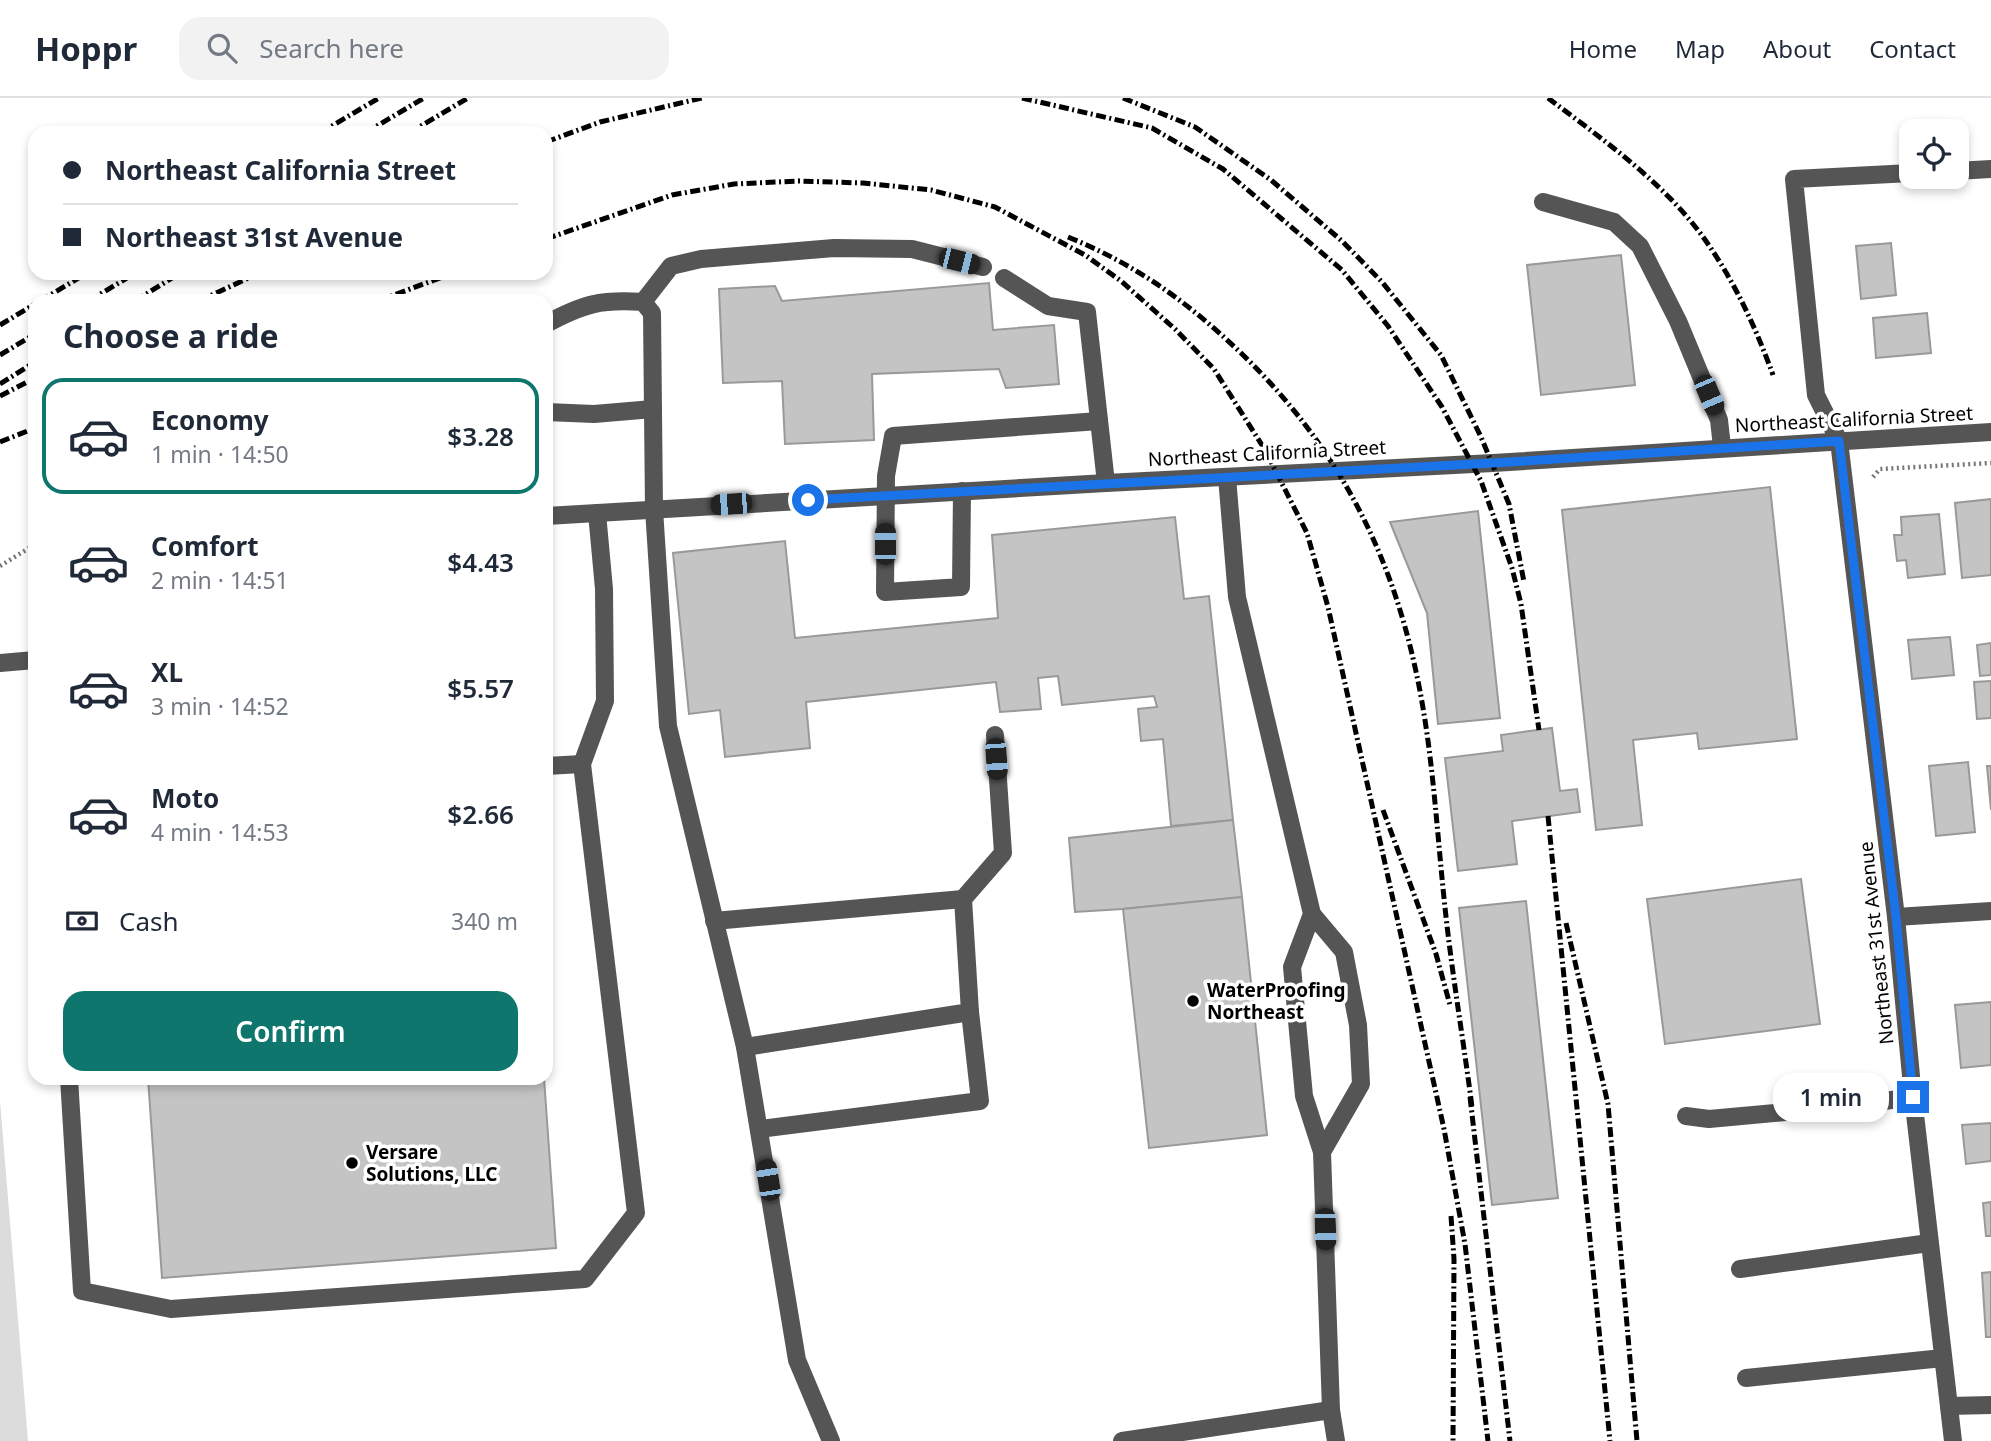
<!DOCTYPE html>
<html lang="en">
<head>
<meta charset="utf-8">
<style>
  body { margin:0; font-family:"Noto Sans",sans-serif; background:#f2f2f3; color:#1f2937; height:100vh; display:flex; flex-direction:column; font-size:26px; white-space:nowrap }
  * { box-sizing:border-box; margin:0 }
  p { font-size:23px; color:#747a83 }
  .icon { flex:none; width:38px; height:38px; fill:none; stroke:currentColor; stroke-width:2; stroke-linecap:round; stroke-linejoin:round }
  .map { position:relative; flex:1; overflow:hidden }
  .side { position:absolute; left:28px; top:196px; width:525px; height:791px; display:flex; flex-direction:column; background:#fff; border-radius:21px; box-shadow:0 4px 10px #0003 }
  .side>* { flex:none }
  .guide { position:absolute; left:28px; top:28px; width:525px; height:154px; border-radius:21px; box-shadow:0 4px 10px #0003; display:grid; align-content:center; height:154px; padding:0 35px; background:#fff }
  .tools { position:absolute; left:1899px; top:21px; display:grid; gap:14px }
  .tools a { display:grid; place-items:center; width:70px; height:70px; border-radius:14px; background:#fff; box-shadow:0 4px 10px #0003; font-size:35px }
  .end { position:absolute; width:32px; height:32px; margin:-16px; border:9px solid #1a73e8; background:#fff; box-shadow:0 0 0 4px #fff }
  .from { border-radius:50% }
  .bubble { position:absolute; height:49px; border-radius:21px; background:#fff; box-shadow:0 4px 10px #0003; font-size:23px; font-weight:600; line-height:49px; text-align:center }
  .car { position:absolute; width:21px; height:42px; margin:-21px -10px; border-radius:9px; box-shadow:0 0 5px 2px #0007; background:linear-gradient(#222 24%,#8ab4d8 0 40%,#222 0 76%,#8ab4d8 0 86%,#222 0) }
  .guide b { display:flex; align-items:center; gap:24px; height:66px; font-size:26px }
  .guide b+b { border-top:2px solid #e0e1e3 }
  .guide i { width:18px; height:18px; background:#1f2937 }
  ul { padding:0; list-style:none }
  li { display:flex; align-items:center; gap:21px; height:116px; margin:0 14px 10px; padding:0 21px; border:4px solid transparent; border-radius:21px }
  li div { flex:1 }
  li b { display:block; font-size:26px }
  li em { font-style:normal; font-weight:600 }
  li.selected { border-color:#0f766e }
  li>.icon { width:63px; height:63px; stroke-width:1.5 }
  h2 { padding:0 35px; font-size:32px; line-height:84px }
  .pay { display:flex; align-items:center; gap:18px; height:77px; padding:0 35px; font-size:26px }
  .pay p { margin-inline-start:auto }
  .cta { display:flex; gap:14px; margin-top:auto; padding:14px 35px }
  .cta a { flex:1; height:80px; border-radius:21px; background:#0f766e; color:#fff; font-size:28px; font-weight:600; line-height:80px; text-align:center }
  header { display:flex; align-items:center; gap:42px; box-sizing:border-box; height:98px; padding:0 35px; background:#fff; border-bottom:2px solid #e0e1e3 }
  header strong { font-size:33px }
  nav { display:flex; gap:38px; margin-inline-start:auto; font-size:24px }
  .search { width:490px; height:63px; background:#f2f2f3; display:flex; align-items:center; gap:18px; box-sizing:border-box; padding:0 24px; border-radius:21px; color:#747a83; font-size:26px }
  .map>svg:first-child { display:block }
  .green { fill:#dcdcdc }
  .building { fill:#c4c4c4; stroke:#999; stroke-width:2 }
  .lines { fill:none; stroke-linecap:round; stroke-linejoin:round }
  .path { stroke:#777; stroke-width:4.5; stroke-dasharray:2 3.5; stroke-linecap:butt }
  .minor { stroke:#555; stroke-width:18 }
  .rail { stroke:#000; stroke-width:5; stroke-dasharray:10 3.5 2 3.5; stroke-linecap:butt }
  .route { stroke:#1a73e8; stroke-width:9 }
  .poi-dot { fill:#000; stroke:#fff; stroke-width:2.5 }
  .labels { text-anchor:middle; stroke-width:7; stroke-linejoin:round; paint-order:stroke }
  .street-label { font-size:19px; fill:#000; stroke:#fff }
  .poi-label { font-size:19px; font-weight:bold; fill:#000; stroke:#fff; text-anchor:start }
</style>
</head>
<body>
<header>
<strong>Hoppr</strong>
<div class="search"><svg class="icon" aria-label="search" viewBox="0 0 24 24"><circle cx="10" cy="10" r="6"/><path d="M15 15l6 6"/></svg>Search here</div>
<nav><a>Home</a><a>Map</a><a>About</a><a>Contact</a></nav>
</header>
<div class="map">
<svg width="1991" height="1343" viewBox="0 0 1991 1343">
  <rect width="100%" height="100%" fill="#fff"/>
  <polygon class="green" points="0,1003 28,1343 0,1343"/>
  <g class="building">
    <polygon points="1891,145 1896,197 1861,201 1856,148"/>
    <polygon points="1621,157 1635,287 1541,297 1527,167"/>
    <polygon points="989,185 993,232 1054,227 1059,286 1006,290 999,271 872,276 874,342 785,346 782,283 723,285 719,191 775,188 782,203"/>
    <polygon points="1927,215 1931,255 1876,260 1873,220"/>
    <polygon points="1770,389 1797,641 1699,651 1697,635 1633,642 1642,727 1596,732 1562,412"/>
    <polygon points="1991,401 1991,477 1962,480 1955,405"/>
    <polygon points="1478,413 1500,620 1438,626 1427,515 1390,424"/>
    <polygon points="1939,416 1945,476 1908,480 1906,462 1897,463 1894,437 1902,437 1901,419"/>
    <polygon points="1175,419 1184,501 1209,498 1233,722 1171,728 1163,641 1141,643 1138,611 1157,609 1154,598 1062,607 1058,578 1038,580 1041,611 1000,614 996,584 806,604 810,650 725,659 720,612 689,616 673,455 785,443 795,540 998,520 992,437"/>
    <polygon points="1950,539 1954,577 1912,581 1908,542"/>
    <polygon points="1991,545 1991,577 1980,578 1977,547"/>
    <polygon points="1991,583 1991,620 1977,621 1974,584"/>
    <polygon points="1552,630 1560,693 1577,691 1580,714 1512,723 1517,766 1458,773 1445,660 1503,653 1501,637"/>
    <polygon points="1968,664 1975,734 1936,738 1929,668"/>
    <polygon points="1987,668 1991,668 1991,712"/>
    <polygon points="1233,722 1242,799 1123,811 1075,814 1069,740"/>
    <polygon points="1801,781 1820,926 1665,946 1647,801"/>
    <polygon points="1242,799 1267,1037 1149,1050 1123,811"/>
    <polygon points="1526,803 1558,1100 1492,1107 1459,810"/>
    <polygon points="1991,904 1991,967 1961,970 1955,907"/>
    <polygon points="148,980 544,980 556,1150 162,1180"/>
    <polygon points="1991,1025 1991,1063 1966,1066 1962,1027"/>
    <polygon points="1991,1104 1991,1138 1986,1138 1983,1105"/>
    <polygon points="1991,1174 1991,1239 1986,1239 1982,1175"/>
  </g>
  <g class="lines">
    <g class="path">
      <polyline points="1873,379 1880,371 1991,365"/>
      <polyline points="0,468 34,447"/>
    </g>
    <g class="minor">
      <polyline points="1956,73 1991,71"/>
      <polyline points="1911,75 1794,81 1816,297 1839,343 1896,819 1913,999 1953,1343"/>
      <polyline points="1543,104 1614,124 1640,148 1678,223 1719,322 1722,349"/>
      <polyline points="1004,180 1048,208 1087,214 1106,385"/>
      <polyline points="643,204 671,168 701,161 834,150 912,151 983,169"/>
      <path d="M546,226C583,206 601,201 643,204L652,215L654,411L668,628L745,949L797,1262L831,1343"/>
      <polyline points="546,314 594,316 653,311"/>
      <polyline points="962,393 961,489 885,494 886,378 893,338 1099,323"/>
      <polyline points="546,418 1106,385 1493,365 1991,334"/>
      <polyline points="0,565 35,562"/>
      <polyline points="546,668 582,666"/>
      <polyline points="1312,816 1344,854 1358,927 1361,986 1322,1054"/>
      <polyline points="1896,819 1991,813"/>
      <polyline points="714,823 963,801"/>
      <polyline points="745,949 970,914 963,801 1003,755 995,637"/>
      <polyline points="69,980 82,1193 171,1211 585,1181 636,1115 582,666 605,603 604,491 597,415"/>
      <polyline points="1686,1018 1709,1021 1841,1009 1913,999"/>
      <polyline points="760,1031 980,1003 970,914"/>
      <polyline points="1740,1171 1929,1145"/>
      <polyline points="1746,1280 1943,1260"/>
      <polyline points="1949,1308 1991,1307"/>
      <polyline points="1331,1312 1336,1343"/>
      <polyline points="1122,1343 1331,1312 1322,1054 1304,998 1292,869 1312,816 1237,499 1227,379"/>
    </g>
    <g class="rail">
      <polyline points="1022,0 1152,30 1223,71 1342,172 1388,228 1442,309 1481,383 1512,470 1521,506 1539,632"/>
      <polyline points="1123,0 1195,29 1271,82 1342,143 1382,184 1441,257 1481,339 1509,406 1524,484"/>
      <path d="M1548,0C1606,44 1672,90 1712,152C1738,191 1757,233 1773,277"/>
      <polyline points="320,35 379,0"/>
      <polyline points="365,35 424,0"/>
      <polyline points="409,35 468,0"/>
      <polyline points="546,44 600,24 702,0"/>
      <path d="M1068,139C1137,167 1189,205 1242,256C1333,344 1388,446 1415,569C1432,644 1436,723 1444,800C1451,870 1463,939 1472,1009"/>
      <polyline points="546,141 672,97 734,86 798,83 863,85 931,92 995,109 1085,157 1121,183 1175,231 1214,271 1265,352 1307,435 1328,509 1444,1031 1465,1146 1488,1343"/>
      <polyline points="40,203 87,175"/>
      <polyline points="89,203 135,175"/>
      <polyline points="135,203 180,175"/>
      <polyline points="199,203 259,175"/>
      <polyline points="378,203 453,175"/>
      <polyline points="0,227 35,206"/>
      <polyline points="0,257 35,236"/>
      <polyline points="0,286 35,264"/>
      <polyline points="0,298 35,280"/>
      <polyline points="0,344 35,330"/>
      <polyline points="1383,712 1436,856 1450,907"/>
      <polyline points="1548,718 1610,1343"/>
      <polyline points="1566,825 1608,1006 1637,1343"/>
      <polyline points="1470,999 1510,1343"/>
      <polyline points="1451,1118 1454,1161 1453,1343"/>
    </g>
  </g>
  <g class="lines">
    <polyline class="route" points="808,402 1493,365 1839,343 1896,819 1913,999"/>
  </g>
  <g class="poi-dot">
    <circle cx="1193" cy="903" r="7"/>
    <circle cx="352" cy="1065" r="7"/>
  </g>
  <g class="labels">
    <g class="street-label">
      <text transform="translate(1854 321) rotate(-3)" y="7">Northeast California Street</text>
      <text transform="translate(1267 355) rotate(-3)" y="7">Northeast California Street</text>
      <text transform="translate(1876 845) rotate(-96)" y="7">Northeast 31st Avenue</text>
    </g>
    <g class="poi-label">
      <text x="1207" y="899">WaterProofing<tspan x="1207" dy="22">Northeast</tspan></text>
      <text x="366" y="1061">Versare<tspan x="366" dy="22">Solutions, LLC</tspan></text>
    </g>
  </g>
</svg>
<div class="tools">
<a><svg class="icon" aria-label="locate" viewBox="0 0 24 24"><circle cx="12" cy="12" r="6"/><path d="M12 2v4M12 18v4M2 12h4M18 12h4"/></svg></a>
</div>
<i class="end from" style="left:808px;top:402px"></i>
<i class="end" style="left:1913px;top:999px"></i>
<div class="bubble" style="left:1773px;top:975px;width:116px">1 min</div>
<i class="car" style="left:959px;top:163px;rotate:104deg"></i>
<i class="car" style="left:1709px;top:297px;rotate:157deg"></i>
<i class="car" style="left:731px;top:406px;rotate:266deg"></i>
<i class="car" style="left:885px;top:446px;rotate:0deg"></i>
<i class="car" style="left:996px;top:661px;rotate:176deg"></i>
<i class="car" style="left:768px;top:1082px;rotate:351deg"></i>
<i class="car" style="left:1325px;top:1131px;rotate:178deg"></i>
<div class="guide">
<b><i class="from"></i>Northeast California Street</b>
<b><i></i>Northeast 31st Avenue</b>
</div>
<section class="side">
<h2>Choose a ride</h2>
<ul>
<li class="selected"><svg class="icon" aria-label="car" viewBox="0 0 24 24"><path d="M5 17H2v-5l4-1 3-4h7l3 4 3 1v5h-3M9 17h6M6 11h13"/><circle cx="7" cy="17" r="2"/><circle cx="17" cy="17" r="2"/></svg><div><b>Economy</b><p>1 min · 14:50</p></div><em>$3.28</em></li>
<li><svg class="icon" aria-label="car" viewBox="0 0 24 24"><path d="M5 17H2v-5l4-1 3-4h7l3 4 3 1v5h-3M9 17h6M6 11h13"/><circle cx="7" cy="17" r="2"/><circle cx="17" cy="17" r="2"/></svg><div><b>Comfort</b><p>2 min · 14:51</p></div><em>$4.43</em></li>
<li><svg class="icon" aria-label="car" viewBox="0 0 24 24"><path d="M5 17H2v-5l4-1 3-4h7l3 4 3 1v5h-3M9 17h6M6 11h13"/><circle cx="7" cy="17" r="2"/><circle cx="17" cy="17" r="2"/></svg><div><b>XL</b><p>3 min · 14:52</p></div><em>$5.57</em></li>
<li><svg class="icon" aria-label="car" viewBox="0 0 24 24"><path d="M5 17H2v-5l4-1 3-4h7l3 4 3 1v5h-3M9 17h6M6 11h13"/><circle cx="7" cy="17" r="2"/><circle cx="17" cy="17" r="2"/></svg><div><b>Moto</b><p>4 min · 14:53</p></div><em>$2.66</em></li>
</ul>
<div class="pay"><svg class="icon" aria-label="cash" viewBox="0 0 24 24"><path d="M3 7h18v10H3z"/><circle cx="12" cy="12" r="2"/></svg>Cash<p>340 m</p></div>
<div class="cta"><a>Confirm</a></div>
</section>
</div>
</body>
</html>
